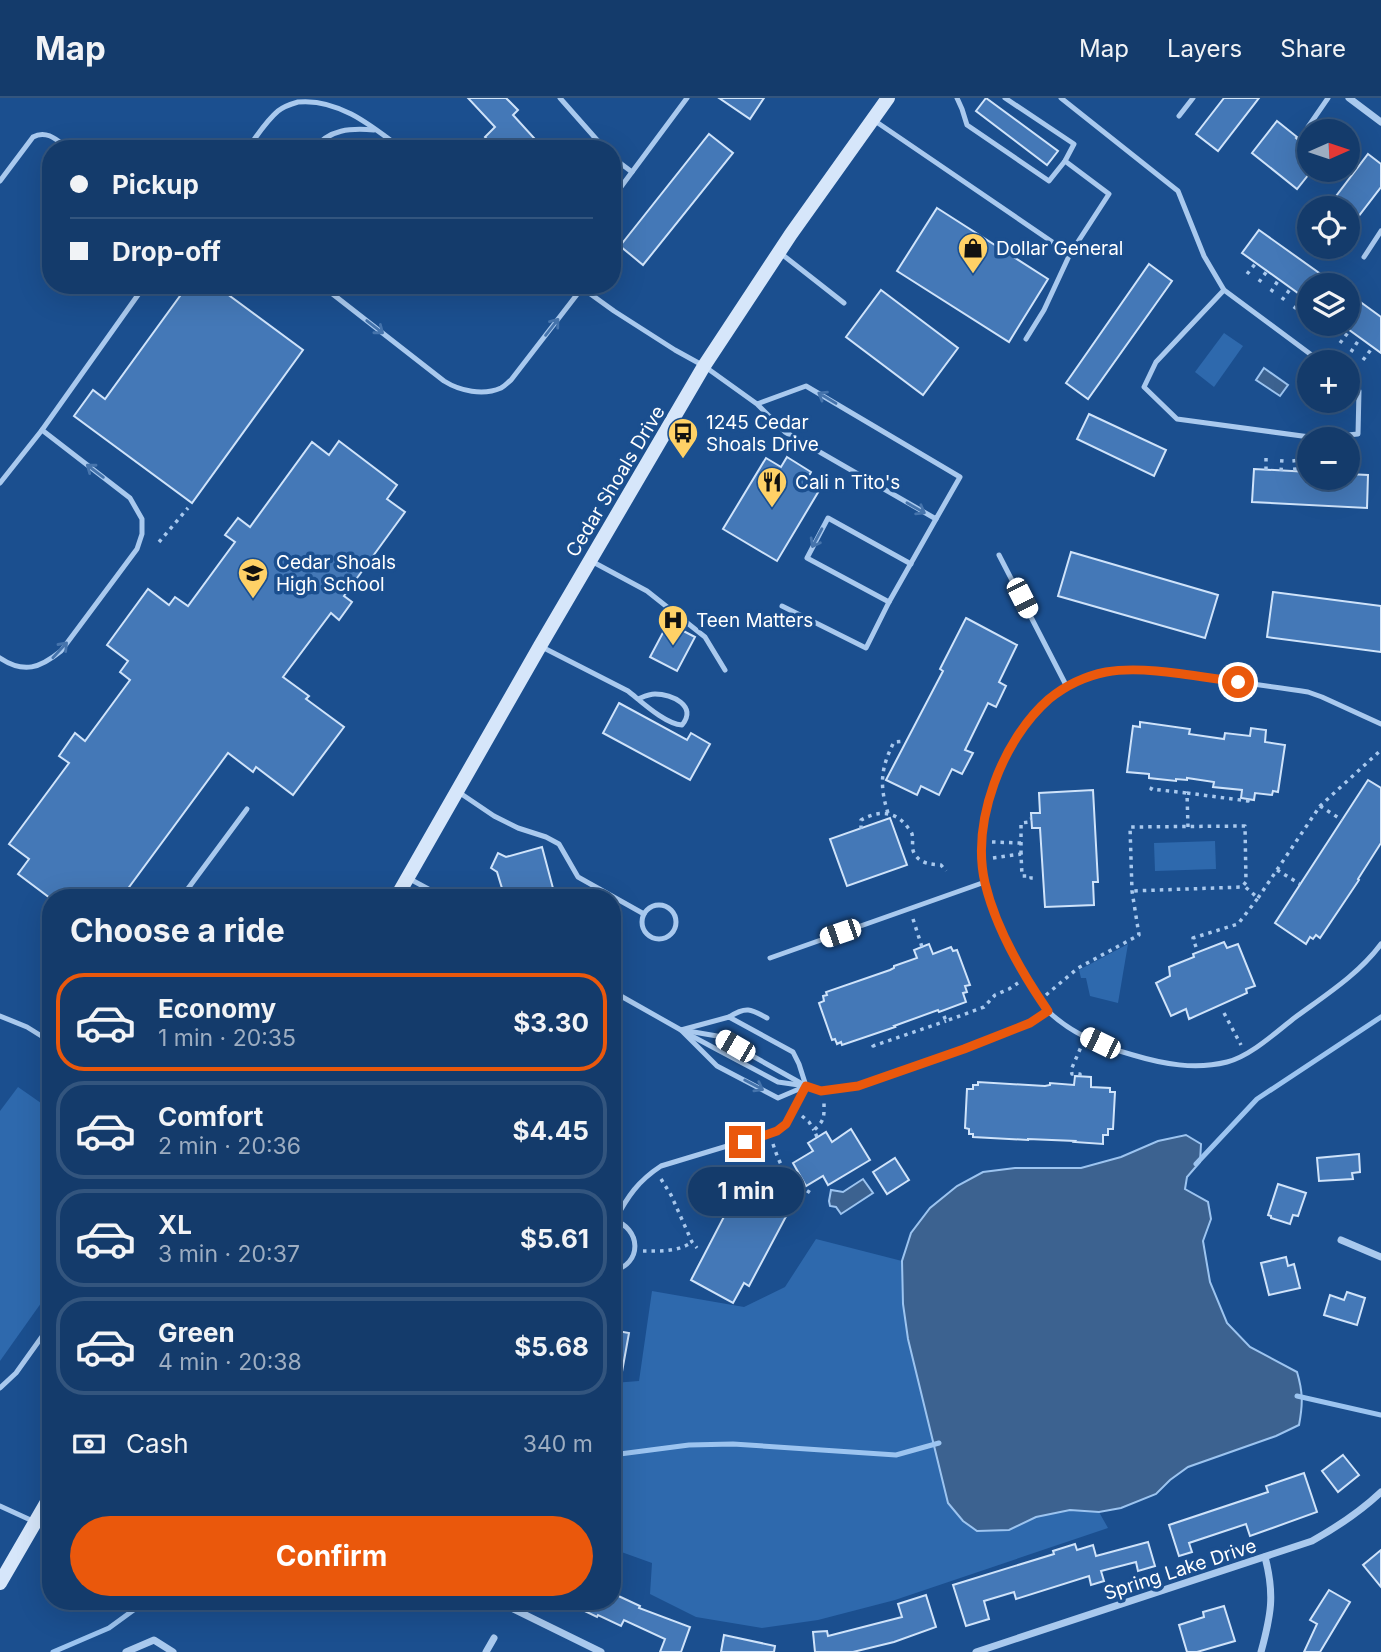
<!DOCTYPE html>
<html lang="en">
<head>
<meta charset="utf-8">
<style>
  body { margin:0; font-family:Inter,sans-serif; background:#1d4271; color:#f1f3f6; height:100vh; display:flex; flex-direction:column; font-size:26px; white-space:nowrap }
  * { box-sizing:border-box; margin:0 }
  p { font-size:23px; color:#9dadc1 }
  .icon { flex:none; width:38px; height:38px; fill:none; stroke:currentColor; stroke-width:2; stroke-linecap:round; stroke-linejoin:round }
  .map { position:relative; flex:1; overflow:hidden }
  .sheet { position:absolute; left:42px; top:791px; width:579px; height:721px; display:flex; flex-direction:column; background:#143b6b; border-radius:28px; box-shadow:0 7px 28px #0002,0 0 0 2px #33557e }
  .sheet>* { flex:none }
  .guide { position:absolute; left:42px; top:42px; width:579px; height:154px; border-radius:28px; box-shadow:0 7px 28px #0002,0 0 0 2px #33557e; display:grid; align-content:center; height:154px; padding:0 28px; background:#143b6b }
  .needle { width:46px; rotate:87deg }
  .controls { position:absolute; left:1297px; top:21px; display:grid; gap:14px }
  .controls a { display:grid; place-items:center; width:63px; height:63px; border-radius:50%; background:#143b6b; box-shadow:0 7px 28px #0002,0 0 0 2px #33557e; font-size:35px }
  .end { position:absolute; width:32px; height:32px; margin:-16px; border:9px solid #ea580c; background:#fff; box-shadow:0 0 0 4px #fff }
  .from { border-radius:50% }
  .bubble { position:absolute; height:49px; border-radius:24px; background:#143b6b; box-shadow:0 7px 28px #0002,0 0 0 2px #33557e; font-size:23px; font-weight:700; line-height:49px; text-align:center }
  .car { position:absolute; width:21px; height:42px; margin:-21px -10px; border-radius:9px; box-shadow:0 0 5px 2px #0007; background:linear-gradient(#fff 24%,#345 0 40%,#fff 0 76%,#345 0 86%,#fff 0) }
  .guide b { display:flex; align-items:center; gap:24px; height:66px; font-size:26px }
  .guide b+b { border-top:2px solid #33557e }
  .guide i { width:18px; height:18px; background:#f1f3f6 }
  ul { padding:0; list-style:none }
  li { display:flex; align-items:center; gap:21px; height:98px; margin:0 14px 10px; padding:0 14px; border:4px solid #33557e; border-radius:28px }
  li div { flex:1 }
  li b { display:block; font-size:26px }
  li em { font-style:normal; font-weight:700 }
  li.on { border-color:#ea580c }
  li>.icon { width:63px; height:63px; stroke-width:1.5 }
  h2 { padding:0 28px; font-size:32px; line-height:84px }
  .pay { display:flex; align-items:center; gap:18px; height:77px; padding:0 28px; font-size:26px }
  .pay p { margin-inline-start:auto }
  .cta { display:flex; gap:14px; margin-top:auto; padding:14px 28px }
  .cta a { flex:1; height:80px; border-radius:42px; background:#ea580c; color:#fff; font-size:28px; font-weight:700; line-height:80px; text-align:center }
  header { display:flex; align-items:center; gap:42px; box-sizing:border-box; height:98px; padding:0 35px; background:#143b6b; border-bottom:2px solid #33557e }
  header strong { font-size:33px }
  nav { display:flex; gap:38px; margin-inline-start:auto; font-size:24px }
  .map>svg:first-child { display:block }
  .green { fill:#2e69ad }
  .water { fill:#3c6290; stroke:#9cc4f0; stroke-width:2 }
  .lines { fill:none; stroke-linecap:round; stroke-linejoin:round }
  .stream { stroke:#9cc4f0; stroke-width:5 }
  .building { fill:#4478b7; stroke:#cfe3fa; stroke-width:2 }
  .path { stroke:#a9c9ee; stroke-width:3.5; stroke-dasharray:3.5 5; stroke-linecap:butt }
  .lane { stroke:#a9c9ee; stroke-width:5 }
  .street { stroke:#a9c9ee; stroke-width:7 }
  .secondary { stroke:#d6e6fa; stroke-width:14 }
  .oneway { stroke:#4674ac }
  .route { stroke:#ea580c; stroke-width:9 }
  .labels { text-anchor:middle; stroke-width:7; stroke-linejoin:round; paint-order:stroke }
  .poi-label { font-size:19px; fill:#fff; stroke:#1b4f8f; text-anchor:start }
  .street-label { font-size:19px; fill:#fff; stroke:#1b4f8f }
</style>
</head>
<body>
<header>
<strong>Map</strong>
<nav><a>Map</a><a>Layers</a><a>Share</a></nav>
</header>
<div class="map">
<svg width="1381" height="1554" viewBox="0 0 1381 1554">
  <rect width="100%" height="100%" fill="#1b4f8f"/>
  <g class="green">
    <polygon points="1224,235 1243,248 1214,289 1195,274"/>
    <polygon points="1215,743 1216,771 1155,773 1154,745"/>
    <polygon points="1128,846 1118,905 1090,898 1086,880 1081,880 1079,872"/>
    <polygon points="18,989 51,1012 51,1191 0,1263 0,1013"/>
    <polygon points="816,1141 902,1163 903,1206 908,1241 948,1405 962,1423 977,1433 1009,1432 1036,1419 1070,1412 1099,1414 1108,1430 895,1502 818,1522 762,1530 696,1519 650,1496 652,1465 613,1451 613,1285 639,1283 652,1193 744,1209 785,1189"/>
  </g>
  <g class="water">
    <polygon points="1264,270 1288,287 1280,298 1256,282"/>
    <path d="M1186,1037L1201,1046L1200,1064L1187,1079L1185,1091L1208,1104L1211,1121L1203,1143L1210,1184L1227,1225L1250,1249L1297,1274C1303,1294 1303,1306 1299,1327L1276,1338L1188,1369L1170,1382L1156,1396L1121,1410L1099,1414L1070,1412L1036,1419L1009,1432L977,1433L963,1423L948,1405L908,1241L903,1206L902,1163L911,1135L930,1110L957,1088L983,1074L1015,1070H1081L1121,1059L1158,1043Z"/>
    <polygon points="863,1081 873,1095 841,1116 836,1109 830,1108 829,1103 831,1092 843,1094"/>
  </g>
  <g class="lines">
    <g class="stream">
      <polyline points="1196,1066 1257,1001 1381,919"/>
      <polyline points="1297,1298 1381,1317"/>
      <polyline points="612,1357 689,1347 733,1346 896,1357 939,1345"/>
      <polyline points="53,1554 109,1530 146,1503"/>
    </g>
  </g>
  <g class="building">
    <polygon points="468,0 506,0 518,12 513,17 544,51 496,51 485,39 495,29"/>
    <polygon points="719,0 764,0 750,21"/>
    <polygon points="986,0 1058,53 1047,67 976,13"/>
    <polygon points="1224,0 1259,0 1218,53 1196,36"/>
    <polygon points="1277,23 1297,39 1296,40 1309,51 1309,76 1297,91 1252,55"/>
    <polygon points="709,36 733,55 643,167 620,148"/>
    <polygon points="1368,56 1381,66 1381,89 1348,132 1348,110 1327,110"/>
    <polygon points="937,110 1048,181 1009,244 897,173"/>
    <polygon points="1259,132 1336,187 1309,187 1309,203 1242,155"/>
    <polygon points="1149,166 1172,183 1088,301 1066,285"/>
    <polygon points="188,187 215,187 303,252 192,405 74,318 93,292 105,301"/>
    <polygon points="881,192 958,250 923,297 846,239"/>
    <polygon points="1348,195 1381,219 1381,255 1341,226 1348,226"/>
    <polygon points="1089,316 1166,352 1154,378 1077,341"/>
    <polygon points="339,343 397,387 387,401 405,414 344,498 352,504 339,522 331,515 283,579 309,598 306,601 344,629 293,697 256,669 253,674 228,655 121,800 50,800 18,776 29,761 9,746 69,665 59,658 75,635 85,643 130,582 120,574 128,563 107,547 148,491 169,507 175,499 188,508 235,444 225,437 238,420 250,429 312,344 329,357"/>
    <polygon points="787,359 811,374 806,383 820,391 777,463 723,431 766,360 781,369"/>
    <polygon points="1254,371 1309,374 1309,380 1348,380 1348,376 1368,377 1367,410 1252,404"/>
    <polygon points="1071,454 1218,497 1205,540 1058,498"/>
    <polygon points="1273,494 1381,508 1381,554 1267,539"/>
    <polygon points="966,520 1017,547 999,584 1006,588 996,609 988,605 965,652 973,655 962,676 952,671 939,697 921,688 917,697 886,682 943,573 940,571"/>
    <polygon points="668,525 695,539 677,573 650,559"/>
    <polygon points="619,605 687,642 691,635 710,646 690,682 603,635"/>
    <polygon points="1140,624 1190,631 1189,636 1224,641 1225,635 1250,638 1251,630 1266,632 1265,644 1285,647 1278,694 1273,693 1272,697 1255,695 1254,702 1241,700 1242,692 1213,689 1214,684 1187,680 1187,682 1176,681 1176,683 1149,680 1149,676 1127,674 1133,628 1140,629"/>
    <polygon points="1368,682 1381,690 1381,745 1358,781 1359,782 1320,840 1316,837 1313,841 1310,839 1306,846 1275,825"/>
    <polygon points="1093,692 1098,784 1093,784 1094,807 1045,809 1040,730 1032,730 1031,715 1040,715 1039,695"/>
    <polygon points="890,720 907,767 847,788 830,741"/>
    <polygon points="542,749 554,794 534,800 505,800 497,774 491,770 498,755 506,759"/>
    <polygon points="1224,844 1227,850 1238,846 1255,888 1246,891 1247,895 1189,921 1186,911 1171,918 1156,885 1170,878 1169,869 1194,859 1193,856"/>
    <polygon points="929,846 933,856 951,849 953,853 957,852 970,887 965,888 967,894 963,895 966,904 939,914 938,912 894,928 895,929 842,947 841,944 837,946 835,941 832,942 819,905 824,903 823,898 827,897 826,894 890,872 894,870 894,868 917,860 914,852"/>
    <polygon points="1075,978 1091,979 1091,989 1110,990 1110,994 1115,994 1113,1031 1108,1031 1108,1037 1103,1037 1103,1046 1074,1044 1075,1043 1028,1041 1028,1042 973,1039 973,1036 969,1036 969,1031 965,1030 967,991 973,991 973,987 978,987 978,984 1045,988 1050,987 1050,985 1074,987"/>
    <polygon points="851,1031 870,1062 828,1087 823,1078 806,1088 793,1065 813,1053 808,1045 826,1034 832,1044"/>
    <polygon points="1359,1056 1360,1074 1352,1075 1353,1081 1319,1083 1317,1060"/>
    <polygon points="895,1060 909,1082 887,1096 873,1074"/>
    <polygon points="745,1081 796,1109 791,1109 749,1188 744,1185 733,1205 691,1182 728,1111 720,1107 727,1094 735,1099"/>
    <polygon points="1278,1086 1306,1095 1298,1118 1293,1117 1290,1126 1271,1120 1271,1118 1268,1117"/>
    <polygon points="1286,1159 1288,1168 1294,1166 1300,1190 1269,1197 1261,1165"/>
    <polygon points="1347,1194 1365,1200 1357,1227 1324,1217 1330,1197 1344,1202"/>
    <polygon points="612,1232 629,1235 620,1285 612,1285"/>
    <polygon points="1343,1357 1359,1377 1338,1394 1322,1373"/>
    <polygon points="1304,1375 1317,1414 1250,1438 1246,1426 1189,1445 1192,1454 1179,1458 1169,1427 1268,1394 1266,1388"/>
    <polygon points="1148,1444 1155,1468 1138,1473 1136,1464 1101,1473 1104,1483 1091,1487 1089,1478 1016,1501 1014,1494 984,1503 989,1521 966,1528 953,1487 1054,1456 1053,1453 1075,1446 1077,1452 1093,1447 1096,1458"/>
    <polygon points="1381,1452 1381,1489 1363,1467"/>
    <polygon points="1329,1492 1350,1504 1320,1554 1304,1554 1317,1526 1310,1522"/>
    <polygon points="612,1495 640,1508 639,1510 690,1529 681,1554 660,1554 665,1541 624,1522 621,1528 598,1517 597,1519 564,1503 612,1503"/>
    <polygon points="926,1497 936,1529 894,1544 853,1554 815,1554 813,1534 827,1533 828,1538 902,1519 898,1506"/>
    <polygon points="1224,1508 1235,1543 1197,1554 1187,1554 1179,1527 1204,1519 1203,1514"/>
    <polygon points="724,1537 775,1548 774,1554 721,1554"/>
  </g>
  <g class="lines">
    <g class="path">
      <polyline points="1247,176 1256,165"/>
      <polyline points="1259,184 1267,173"/>
      <polyline points="1271,194 1279,181"/>
      <polyline points="1282,202 1291,190"/>
      <polyline points="1294,211 1303,199"/>
      <polyline points="1305,219 1309,214"/>
      <polyline points="1317,228 1318,226"/>
      <polyline points="1328,236 1337,226"/>
      <polyline points="1340,245 1350,232"/>
      <polyline points="1351,254 1360,240"/>
      <polyline points="1363,262 1373,249"/>
      <polyline points="1294,361 1295,373"/>
      <polyline points="1266,372 1266,359"/>
      <polyline points="1281,373 1282,360"/>
      <polyline points="1352,376 1353,366"/>
      <polyline points="159,444 188,410"/>
      <polyline points="1152,689 1151,691 1187,695"/>
      <polyline points="1320,708 1342,722"/>
      <path d="M888,715C879,687 881,669 894,644L905,643"/>
      <polyline points="1188,729 1187,695 1248,703 1248,701"/>
      <path d="M861,731V722C877,713 893,712 906,727C908,730 911,733 912,736C914,744 910,751 916,758C922,766 931,766 941,767L946,773"/>
      <polyline points="992,744 1021,745"/>
      <polyline points="1021,756 1021,725 1029,724 1029,722 1031,721"/>
      <polyline points="993,760 1021,756 1022,778 1031,778 1031,780 1034,780"/>
      <polyline points="1277,772 1300,786"/>
      <polyline points="1258,800 1320,708 1381,652"/>
      <polyline points="913,821 922,849"/>
      <polyline points="1196,849 1193,840 1238,826 1258,800 1243,787"/>
      <polyline points="1046,897 1078,870 1139,837 1132,793 1130,729 1245,728 1246,784 1242,789 1132,793"/>
      <polyline points="1224,915 1241,947"/>
      <polyline points="944,918 946,923 984,909 995,897 1009,891 1018,885"/>
      <polyline points="873,947 873,948 946,923"/>
      <polyline points="1080,978 1080,976 1072,976 1071,972 1081,949"/>
      <polyline points="802,1018 809,1024 814,1032"/>
      <path d="M817,1039L814,1032C825,1022 824,1019 824,1004"/>
      <path d="M773,1046C782,1074 789,1082 814,1097"/>
      <polyline points="661,1081 671,1097 692,1144 697,1150"/>
      <path d="M643,1153C660,1153 678,1154 692,1144"/>
    </g>
    <g class="lane">
      <polyline points="560,0 605,51"/>
      <polyline points="957,0 962,11 967,27 1049,83 1065,63 1074,46 1005,0"/>
      <polyline points="1061,0 1178,93 1204,158 1224,192 1321,264"/>
      <polyline points="1179,18 1193,0"/>
      <polyline points="875,23 1070,156 1109,96 1065,63"/>
      <polyline points="1308,29 1328,0"/>
      <path d="M247,51C257,38 266,23 278,13C283,9 291,6 298,4C338,0 372,28 402,51"/>
      <path d="M314,51C329,31 351,30 374,32"/>
      <polyline points="612,59 632,74 687,0"/>
      <path d="M0,83L33,39C47,31 58,43 69,51"/>
      <polyline points="612,101 632,74"/>
      <polyline points="779,154 844,205"/>
      <polyline points="1364,159 1381,133"/>
      <path d="M321,187L444,283C460,293 483,298 501,290C505,288 507,285 511,282L582,190"/>
      <polyline points="578,187 614,213 675,252 704,268 757,306 785,334 936,421 960,379 806,288 757,306"/>
      <polyline points="1224,192 1156,264 1144,289 1177,321 1317,340 1358,336 1359,293 1348,284"/>
      <polyline points="1026,241 1044,212 1070,156"/>
      <polyline points="0,385 42,332 145,187"/>
      <polyline points="999,457 1067,589"/>
      <polyline points="593,464 647,493 705,539 725,572"/>
      <polyline points="889,504 807,460 828,420 911,466"/>
      <polyline points="782,508 866,550 889,504 936,421"/>
      <path d="M540,548L628,593C642,604 665,626 682,627C698,608 672,596 655,596C649,596 643,599 638,601"/>
      <path d="M0,560C24,576 40,570 61,553L137,451L142,436V421L130,400L42,332"/>
      <path d="M1381,626L1322,599L1308,594C1271,588 1234,584 1197,579C1168,575 1138,569 1108,574C1070,580 1041,605 1020,636C991,678 972,736 986,786C992,809 1001,830 1010,851C1019,868 1035,900 1049,914C1071,935 1104,949 1133,957C1163,966 1195,972 1227,964C1250,958 1274,936 1293,921C1324,898 1358,877 1381,846"/>
      <polyline points="457,693 494,718 518,730 546,739 559,746 578,779 644,816"/>
      <polyline points="408,780 445,800"/>
      <polyline points="181,800 247,711"/>
      <circle cx="659" cy="824" r="17"/>
      <polyline points="770,860 985,784"/>
      <polyline points="612,893 681,932 729,919 793,954 799,966 806,988 821,993 858,988 964,951 1030,925 1048,913"/>
      <polyline points="0,918 27,929 51,944"/>
      <path d="M729,919C746,908 751,911 767,920"/>
      <polyline points="681,932 717,968 778,1000 806,988"/>
      <polyline points="682,932 717,938 806,988"/>
      <polyline points="688,936 778,984 799,987"/>
      <path d="M612,1122C642,1129 643,1167 612,1173"/>
      <path d="M615,1122C628,1098 638,1083 661,1068L777,1033L786,1026L806,988"/>
      <polyline points="0,1290 16,1275 51,1226"/>
      <polyline points="0,1408 35,1424"/>
    </g>
    <g class="street">
      <polyline points="1349,0 1381,24"/>
      <polyline points="1341,1142 1381,1159"/>
      <polyline points="497,1503 601,1554"/>
      <polyline points="126,1554 154,1542 173,1554"/>
      <polyline points="486,1554 494,1540"/>
      <path d="M976,1554L1312,1443C1337,1429 1360,1414 1381,1394"/>
      <path d="M1261,1554C1271,1517 1275,1497 1265,1459"/>
    </g>
    <g class="secondary">
      <polyline points="396,800 540,548 704,268 791,136 888,0"/>
      <polyline points="0,1485 51,1397"/>
    </g>
  </g>
  <defs><path id="oneway-shaft" d="M-6 0H5M1.5-3L5.5 0L1.5 3" fill="none" stroke-width="1.6" stroke-linecap="round" stroke-linejoin="round" transform="scale(1.75)"/></defs>
  <g class="oneway">
    <use href="#oneway-shaft" transform="translate(375 229) rotate(38)"/>
    <use href="#oneway-shaft" transform="translate(552 229) rotate(-52)"/>
    <use href="#oneway-shaft" transform="translate(827 300) rotate(-149)"/>
    <use href="#oneway-shaft" transform="translate(95 373) rotate(-143)"/>
    <use href="#oneway-shaft" transform="translate(916 410) rotate(30)"/>
    <use href="#oneway-shaft" transform="translate(817 440) rotate(118)"/>
    <use href="#oneway-shaft" transform="translate(60 552) rotate(-47)"/>
    <use href="#oneway-shaft" transform="translate(754 987) rotate(28)"/>
  </g>
  <g class="lines">
    <path class="route" d="M745,1044L777,1033L786,1026L806,988L821,993L858,988L964,951L1030,925L1048,913C1021,874 996,831 985,785C971,724 1002,642 1049,601C1065,588 1086,578 1106,574C1144,567 1199,579 1238,584"/>
  </g>
  <defs>
    <g id="shop-pin" transform="scale(1.575)"><path d="M0 17L-7.5 6A9.5 9.5 0 1 1 7.5 6Z" fill="#ffd166" stroke="#1b4f8f"/><path d="M-5-2.5h2.3a2.7 3.5 0 0 1 5.4 0H5L5.5 6h-11ZM-1.5-2.5h3a1.5 2.3 0 0 0-3 0Z" fill="#111"/></g>
    <g id="bus-pin" transform="scale(1.575)"><path d="M0 17L-7.5 6A9.5 9.5 0 1 1 7.5 6Z" fill="#ffd166" stroke="#1b4f8f"/><path d="M-5-6H5V4H4V6H2V4H-2V6H-4V4H-5ZM-3.5-4V0h7V-4ZM-3.5 1.2v1.5H-2V1.2ZM2 1.2v1.5H3.5V1.2Z" fill="#111"/></g>
    <g id="restaurant-pin" transform="scale(1.575)"><path d="M0 17L-7.5 6A9.5 9.5 0 1 1 7.5 6Z" fill="#ffd166" stroke="#1b4f8f"/><path d="M-5-6h1v4h1v-4h1v4h1v-4h1v5L-1.5 .5V6h-2V.5L-5-1ZM5-6V6H3V1.5H1.5Q1.5-4 5-6Z" fill="#111"/></g>
    <g id="school-pin" transform="scale(1.575)"><path d="M0 17L-7.5 6A9.5 9.5 0 1 1 7.5 6Z" fill="#ffd166" stroke="#1b4f8f"/><path d="M0-5L7-2L0 1L-7-2ZM-4 1L0 2.5L4 1V4Q0 6-4 4Z" fill="#111"/></g>
    <g id="hospital-pin" transform="scale(1.575)"><path d="M0 17L-7.5 6A9.5 9.5 0 1 1 7.5 6Z" fill="#ffd166" stroke="#1b4f8f"/><path d="M-5-5h3v3.5h4V-5h3V5h-3V1.5h-4V5h-3Z" fill="#111"/></g>
  </defs>
  <g fill-rule="evenodd">
    <use href="#shop-pin" x="973" y="150"/>
    <use href="#bus-pin" x="683" y="335"/>
    <use href="#restaurant-pin" x="772" y="384"/>
    <use href="#school-pin" x="253" y="475"/>
    <use href="#hospital-pin" x="673" y="522"/>
  </g>
  <g class="labels">
    <g class="poi-label">
      <text x="996" y="157">Dollar General</text>
      <text x="706" y="331">1245 Cedar<tspan x="706" dy="22">Shoals Drive</tspan></text>
      <text x="795" y="391">Cali n Tito's</text>
      <text x="276" y="471">Cedar Shoals<tspan x="276" dy="22">High School</tspan></text>
      <text x="696" y="529">Teen Matters</text>
    </g>
    <g class="street-label">
      <text transform="translate(615 383) rotate(-59)" y="7">Cedar Shoals Drive</text>
      <text transform="translate(1180 1471) rotate(-18)" y="7">Spring Lake Drive</text>
    </g>
  </g>
</svg>
<div class="controls">
<a><svg class="needle" viewBox="-14 -14 28 28"><path d="M0-13l5 13h-10z" fill="#e53935"/><path d="M0 13l5-13h-10z" fill="#9dadc1"/></svg></a>
<a><svg class="icon" aria-label="locate" viewBox="0 0 24 24"><circle cx="12" cy="12" r="6"/><path d="M12 2v4M12 18v4M2 12h4M18 12h4"/></svg></a>
<a><svg class="icon" aria-label="layers" viewBox="0 0 24 24"><path d="M12 4l9 5-9 5-9-5zM3 14l9 5 9-5"/></svg></a>
<a>+</a>
<a>−</a>
</div>
<i class="end from" style="left:1238px;top:584px"></i>
<i class="end" style="left:745px;top:1044px"></i>
<div class="bubble" style="left:688px;top:1069px;width:116px">1 min</div>
<i class="car" style="left:1022px;top:500px;rotate:153deg"></i>
<i class="car" style="left:840px;top:835px;rotate:251deg"></i>
<i class="car" style="left:1100px;top:945px;rotate:296deg"></i>
<i class="car" style="left:735px;top:948px;rotate:300deg"></i>
<div class="guide">
<b><i class="from"></i>Pickup</b>
<b><i></i>Drop-off</b>
</div>
<section class="sheet">
<h2>Choose a ride</h2>
<ul>
<li class="on"><svg class="icon" aria-label="car" viewBox="0 0 24 24"><path d="M5 17H2v-5l4-1 3-4h7l3 4 3 1v5h-3M9 17h6M6 11h13"/><circle cx="7" cy="17" r="2"/><circle cx="17" cy="17" r="2"/></svg><div><b>Economy</b><p>1 min · 20:35</p></div><em>$3.30</em></li>
<li><svg class="icon" aria-label="car" viewBox="0 0 24 24"><path d="M5 17H2v-5l4-1 3-4h7l3 4 3 1v5h-3M9 17h6M6 11h13"/><circle cx="7" cy="17" r="2"/><circle cx="17" cy="17" r="2"/></svg><div><b>Comfort</b><p>2 min · 20:36</p></div><em>$4.45</em></li>
<li><svg class="icon" aria-label="car" viewBox="0 0 24 24"><path d="M5 17H2v-5l4-1 3-4h7l3 4 3 1v5h-3M9 17h6M6 11h13"/><circle cx="7" cy="17" r="2"/><circle cx="17" cy="17" r="2"/></svg><div><b>XL</b><p>3 min · 20:37</p></div><em>$5.61</em></li>
<li><svg class="icon" aria-label="car" viewBox="0 0 24 24"><path d="M5 17H2v-5l4-1 3-4h7l3 4 3 1v5h-3M9 17h6M6 11h13"/><circle cx="7" cy="17" r="2"/><circle cx="17" cy="17" r="2"/></svg><div><b>Green</b><p>4 min · 20:38</p></div><em>$5.68</em></li>
</ul>
<div class="pay"><svg class="icon" aria-label="cash" viewBox="0 0 24 24"><path d="M3 7h18v10H3z"/><circle cx="12" cy="12" r="2"/></svg>Cash<p>340 m</p></div>
<div class="cta"><a>Confirm</a></div>
</section>
</div>
</body>
</html>
